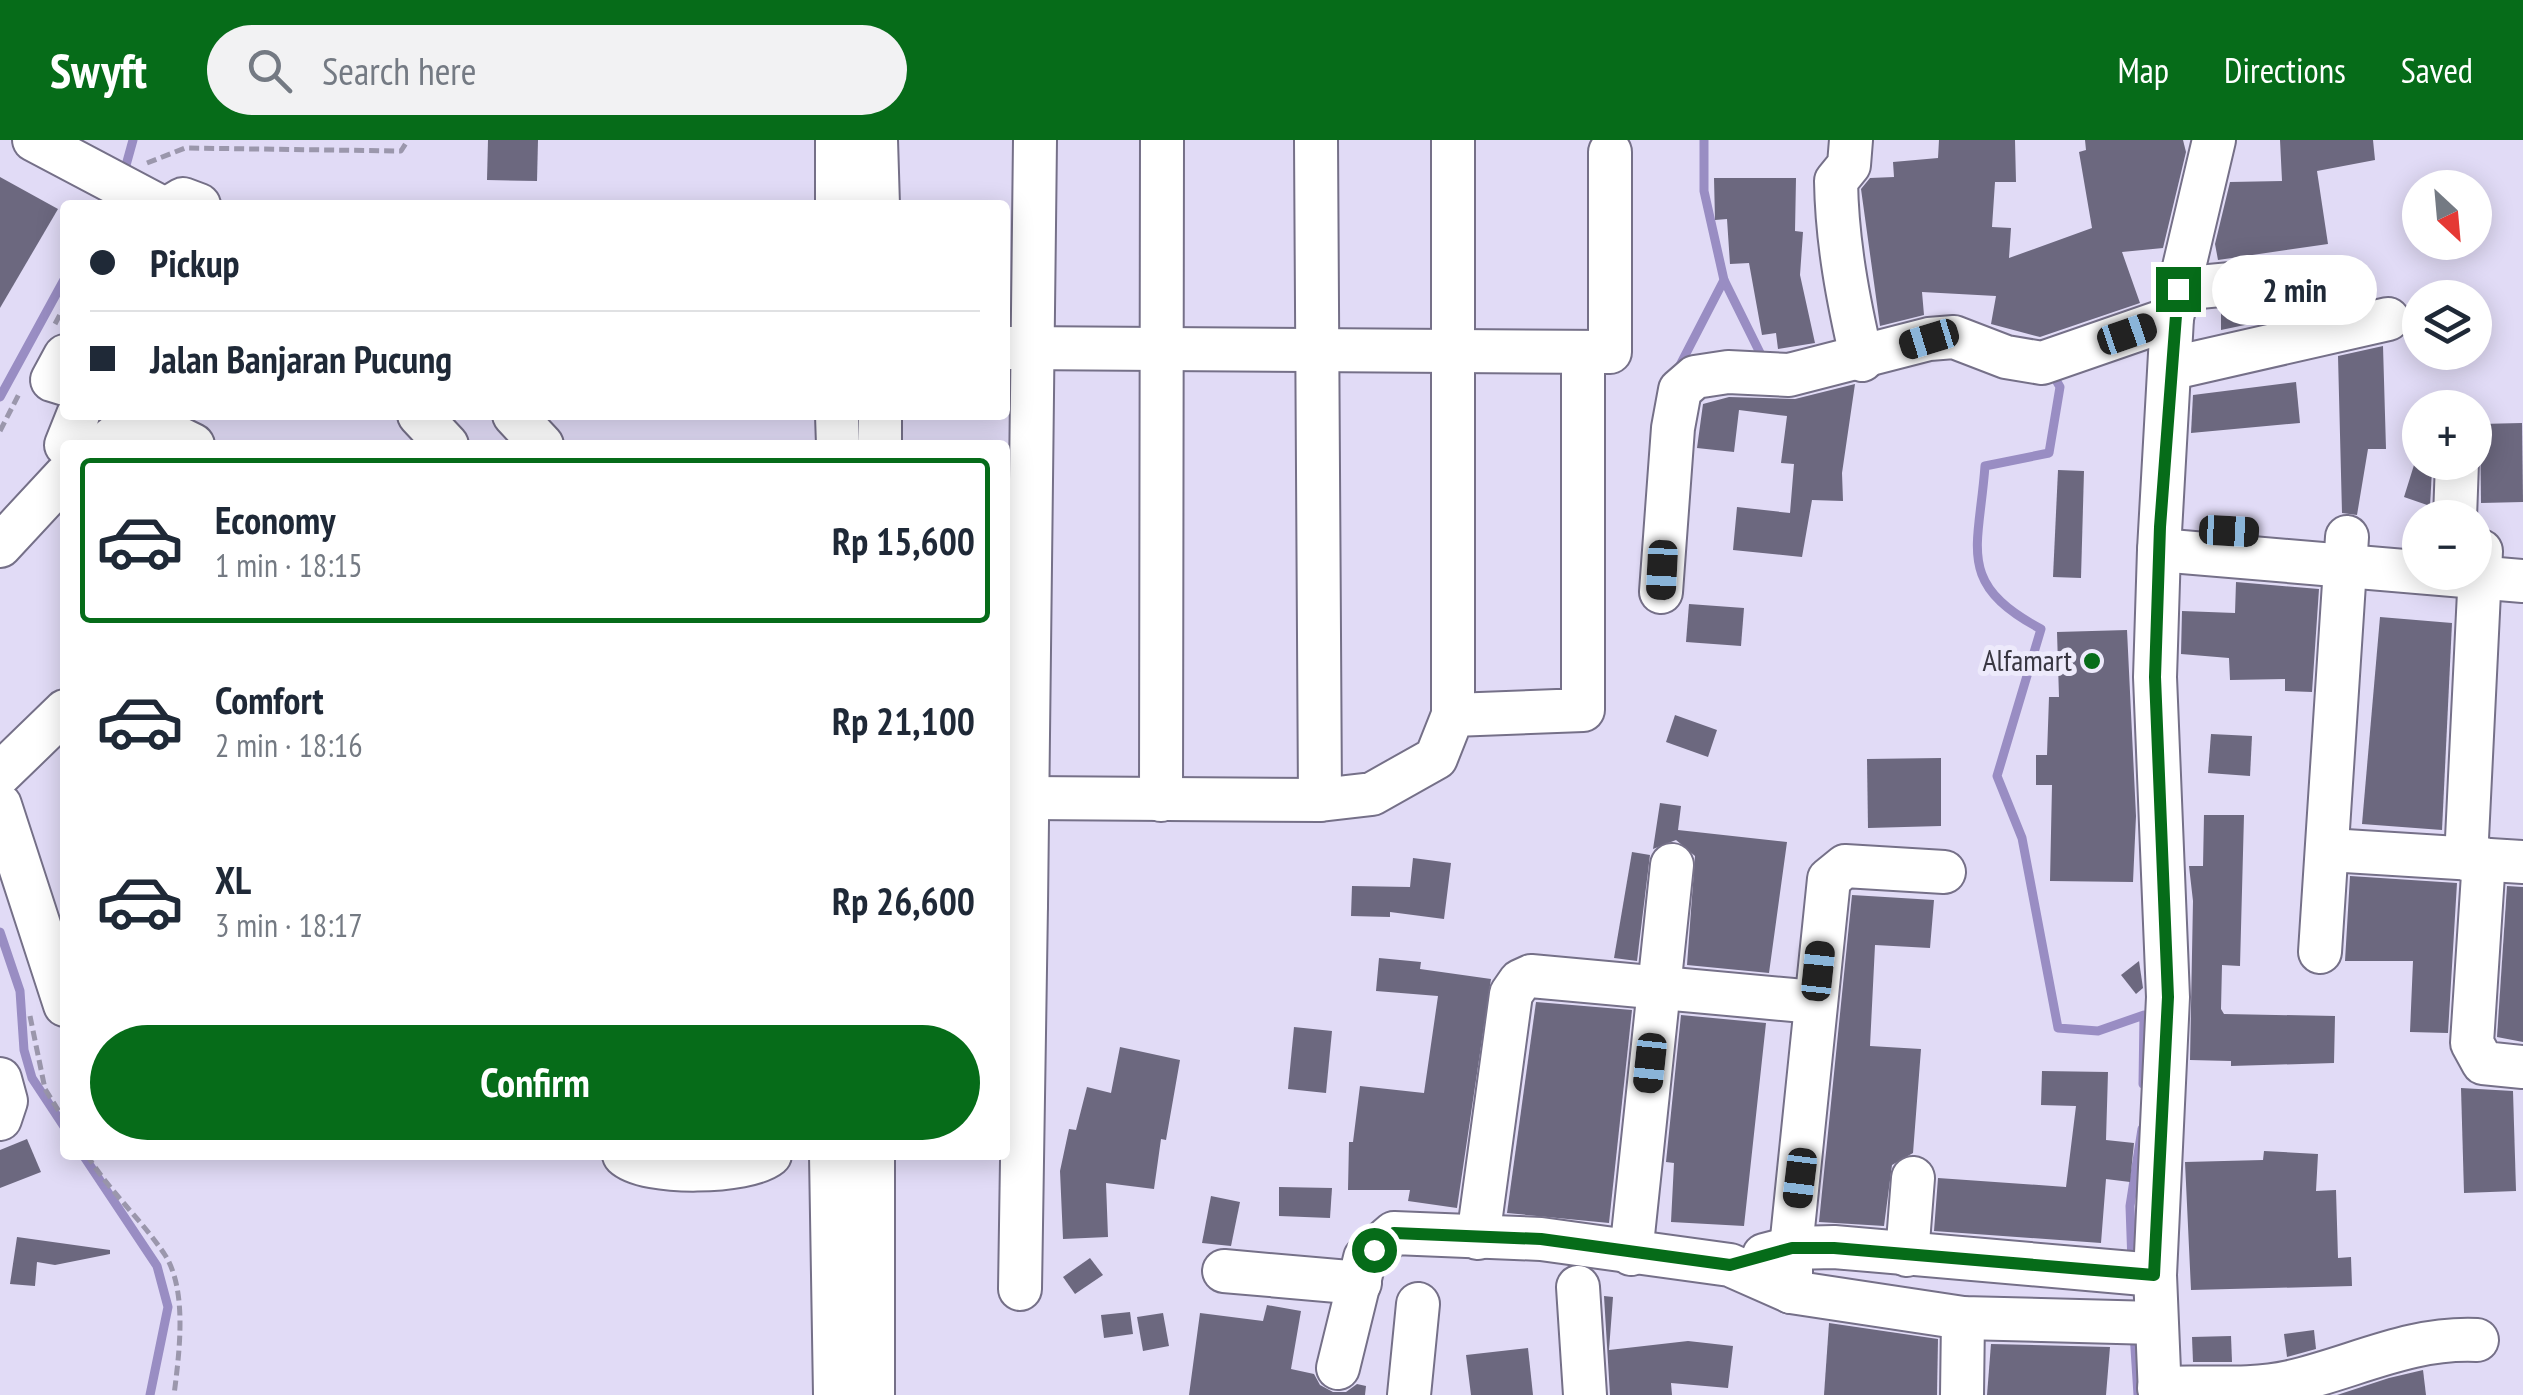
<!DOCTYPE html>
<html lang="en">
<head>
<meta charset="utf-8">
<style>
  body { margin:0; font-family:"PT Sans Narrow",sans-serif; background:#f2f2f3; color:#1f2937; height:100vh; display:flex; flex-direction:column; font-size:38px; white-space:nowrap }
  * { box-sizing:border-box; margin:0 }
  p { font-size:32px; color:#747a83 }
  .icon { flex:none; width:55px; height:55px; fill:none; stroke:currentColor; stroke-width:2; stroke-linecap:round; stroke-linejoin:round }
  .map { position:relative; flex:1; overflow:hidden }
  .panel { position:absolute; left:60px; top:300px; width:950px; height:720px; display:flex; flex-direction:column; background:#fff; border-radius:10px; box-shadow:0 5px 25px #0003 }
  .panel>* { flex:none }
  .top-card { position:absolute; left:60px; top:60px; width:950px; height:220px; border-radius:10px; box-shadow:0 5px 25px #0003; display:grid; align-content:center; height:220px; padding:0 30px; background:#fff }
  .needle { width:65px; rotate:154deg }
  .controls { position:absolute; left:2402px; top:30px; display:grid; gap:20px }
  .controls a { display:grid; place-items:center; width:90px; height:90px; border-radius:50%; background:#fff; box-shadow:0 5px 25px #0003; font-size:50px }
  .end { position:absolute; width:45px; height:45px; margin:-22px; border:12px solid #066c19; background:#fff; box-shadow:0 0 0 5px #fff }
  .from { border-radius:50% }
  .bubble { position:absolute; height:70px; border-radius:35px; background:#fff; box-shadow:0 5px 25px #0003; font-size:32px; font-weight:700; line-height:70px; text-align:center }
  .car { position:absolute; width:30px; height:60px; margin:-30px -15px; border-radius:12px; box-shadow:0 0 8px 2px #0007; background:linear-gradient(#222 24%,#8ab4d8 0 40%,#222 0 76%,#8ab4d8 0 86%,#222 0) }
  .top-card b { display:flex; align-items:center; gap:35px; height:95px; font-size:38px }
  .top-card b+b { border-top:2px solid #e0e1e3 }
  .top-card i { width:25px; height:25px; background:#1f2937 }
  ul { padding:18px 0 0; list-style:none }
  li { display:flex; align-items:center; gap:30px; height:165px; margin:0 20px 15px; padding:0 10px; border:5px solid transparent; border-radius:10px }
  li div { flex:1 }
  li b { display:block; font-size:38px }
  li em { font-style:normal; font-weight:700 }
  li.selected { border-color:#066c19 }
  li>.icon { width:90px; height:90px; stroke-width:1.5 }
  .primary-button { display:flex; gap:20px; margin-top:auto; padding:20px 30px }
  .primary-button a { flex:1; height:115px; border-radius:60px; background:#066c19; color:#fff; font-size:40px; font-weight:700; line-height:115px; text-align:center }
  header { display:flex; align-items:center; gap:60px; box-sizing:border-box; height:140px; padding:0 50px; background:#066c19; color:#fff }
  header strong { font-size:48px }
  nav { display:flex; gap:55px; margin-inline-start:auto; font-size:35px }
  .search { width:700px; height:90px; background:#f2f2f3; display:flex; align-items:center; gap:25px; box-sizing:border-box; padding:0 35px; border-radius:55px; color:#747a83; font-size:38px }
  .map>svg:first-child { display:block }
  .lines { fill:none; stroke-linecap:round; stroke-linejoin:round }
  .stream { stroke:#998dc3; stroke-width:9 }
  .building { fill:#6c687f }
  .minor-casing { stroke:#757088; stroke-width:46 }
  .path { stroke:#9b97ac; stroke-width:5; stroke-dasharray:10 5; stroke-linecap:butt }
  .minor { stroke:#fff; stroke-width:42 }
  .route { stroke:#066c19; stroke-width:12 }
  .poi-dot { fill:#066c19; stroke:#edeafb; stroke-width:4 }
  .labels { text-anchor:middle; stroke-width:10; stroke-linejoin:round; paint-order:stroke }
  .poi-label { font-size:30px; fill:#393742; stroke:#edeafb; text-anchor:end }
</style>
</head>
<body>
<header>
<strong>Swyft</strong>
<div class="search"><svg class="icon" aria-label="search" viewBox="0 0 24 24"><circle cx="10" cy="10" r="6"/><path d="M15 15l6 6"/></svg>Search here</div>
<nav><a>Map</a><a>Directions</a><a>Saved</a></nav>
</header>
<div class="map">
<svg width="2523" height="1255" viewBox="0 0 2523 1255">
  <rect width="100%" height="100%" fill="#e1dbf6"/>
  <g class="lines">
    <g class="stream">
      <polyline points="123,36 133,0"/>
      <polyline points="1724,140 1765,223"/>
      <polyline points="1678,229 1724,140 1704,51 1704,0"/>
      <path d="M2052,233L2060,247L2049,313L1985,326C1979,409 1955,443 2041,489L1997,636L2022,698L2058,888L2098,891L2144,875L2143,944"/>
      <polyline points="0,257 65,138"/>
      <polyline points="0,792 20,851 24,910 32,938 65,988"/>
      <polyline points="83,1015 157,1126 168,1167 150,1255"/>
      <polyline points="2132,1123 2130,1066 2142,989"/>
      <polyline points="2134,1193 2138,1255"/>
    </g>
  </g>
  <g class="building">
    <polygon points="488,0 538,0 537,41 487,40"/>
    <polygon points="1939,0 2015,0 2016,42 1995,42 1992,87 2011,88 2009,118 2092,88 2079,12 2086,10 2085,0 2183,0 2186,12 2163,108 2122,112 2140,163 2040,197 1991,184 1996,156 1922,152 1924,175 1880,186 1861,49 1870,38 1894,37 1893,22 1938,18"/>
    <polygon points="2280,0 2373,0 2375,20 2317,31 2328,104 2218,120 2215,104 2230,42 2282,41"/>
    <polygon points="0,37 58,69 0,168"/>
    <polygon points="1714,38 1796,38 1795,91 1803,92 1800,135 1815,203 1778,209 1776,193 1762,195 1749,123 1730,124 1727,79 1715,80"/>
    <polygon points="2283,162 2283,177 2221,190 2221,170"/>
    <polygon points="2383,206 2386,309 2368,309 2357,375 2342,373 2338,216"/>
    <polygon points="2296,242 2300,283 2191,293 2193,255"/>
    <polygon points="1855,244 1842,333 1843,361 1812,360 1802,417 1733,410 1737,367 1790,373 1794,324 1781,323 1787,276 1739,270 1734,312 1697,308 1703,264 1729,257 1795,259"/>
    <polygon points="2522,283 2523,362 2481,363 2480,284"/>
    <polygon points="2414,325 2432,330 2430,366 2404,357"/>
    <polygon points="2058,330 2084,331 2081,438 2053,437"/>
    <polygon points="2236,442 2319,449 2312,552 2285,551 2285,539 2230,540 2229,518 2181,514 2182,471 2235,473"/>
    <polygon points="1689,464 1744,468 1741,506 1686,502"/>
    <polygon points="2380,477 2452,483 2442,690 2362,684"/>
    <polygon points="2127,490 2136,676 2133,742 2050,741 2052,645 2036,645 2036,615 2047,615 2049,557 2059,557 2057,492"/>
    <polygon points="1675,575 1717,590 1708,617 1666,602"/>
    <polygon points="2211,594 2252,596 2250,636 2208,633"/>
    <polygon points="1941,618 1941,686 1868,688 1867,619"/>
    <polygon points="1660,663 1681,666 1678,690 1787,702 1769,833 1687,825 1695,716 1676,700 1653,709"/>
    <polygon points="2204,675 2244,675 2240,826 2222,825 2221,869 2224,874 2335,876 2334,923 2231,926 2231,921 2190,920 2193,761 2189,726 2203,726"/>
    <polygon points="1632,712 1650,715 1637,821 1614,818"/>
    <polygon points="1413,718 1451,723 1444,779 1390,772 1390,777 1351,776 1352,746 1410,747"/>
    <polygon points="2350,736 2457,743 2448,893 2410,892 2413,821 2345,821"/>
    <polygon points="2507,746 2523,747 2523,902 2497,897"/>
    <polygon points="1852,755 1934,760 1930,808 1875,805 1870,906 1921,909 1913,1013 1892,1025 1884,1086 1819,1082"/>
    <polygon points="1379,818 1421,822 1420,829 1491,839 1457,1068 1408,1061 1410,1050 1348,1050 1349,1002 1353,1002 1360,946 1424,953 1438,856 1376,851"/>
    <polygon points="2139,821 2143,848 2136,854 2121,835"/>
    <polygon points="1536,862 1632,870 1609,1083 1507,1073"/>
    <polygon points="1681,875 1766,883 1744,1086 1671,1082 1674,1023 1666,1022"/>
    <polygon points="1294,887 1332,891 1326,953 1288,949"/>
    <polygon points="1120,907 1180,920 1166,1000 1161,999 1154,1049 1106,1043 1108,1097 1063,1099 1060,1031 1069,989 1076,990 1087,947 1111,953"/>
    <polygon points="2042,931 2108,932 2106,1000 2134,1003 2130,1042 2106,1039 2101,1103 1934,1091 1938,1038 2066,1047 2076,966 2041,965"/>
    <polygon points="2461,948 2513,951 2516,1051 2464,1053"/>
    <polygon points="27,999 41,1032 0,1048 0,1010"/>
    <polygon points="2264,1011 2318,1014 2316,1051 2336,1050 2338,1118 2351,1117 2352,1146 2191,1150 2185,1022 2263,1020"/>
    <polygon points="1279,1047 1332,1048 1330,1078 1279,1076"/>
    <polygon points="1211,1056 1240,1062 1231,1106 1202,1103"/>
    <polygon points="17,1097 110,1110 110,1114 55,1125 37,1122 35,1146 10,1144"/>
    <polygon points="1090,1118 1103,1135 1075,1154 1063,1137"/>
    <polygon points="1604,1156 1613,1157 1609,1210 1688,1201 1733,1206 1728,1248 1671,1243 1672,1255 1610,1255"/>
    <polygon points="1267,1165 1301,1171 1291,1229 1314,1234 1320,1245 1333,1252 1346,1252 1357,1244 1366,1246 1365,1255 1189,1255 1200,1173 1263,1181"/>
    <polygon points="1130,1172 1133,1194 1104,1198 1101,1175"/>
    <polygon points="1163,1173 1169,1206 1143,1211 1137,1177"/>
    <polygon points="1829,1183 1938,1199 1937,1255 1824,1255"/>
    <polygon points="2314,1190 2316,1209 2287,1217 2284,1194"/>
    <polygon points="2231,1196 2232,1222 2193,1222 2192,1197"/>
    <polygon points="1991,1204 2110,1207 2106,1255 1987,1255"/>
    <polygon points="1528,1208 1533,1255 1471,1255 1466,1215"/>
    <polygon points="2423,1230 2426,1255 2337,1255 2389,1238"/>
  </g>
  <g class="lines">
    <g class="minor-casing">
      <g id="minor">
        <polyline points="34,0 157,65"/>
        <polyline points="837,0 837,65"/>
        <polyline points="876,0 878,65"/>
        <polyline points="1316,0 1320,660"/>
        <polyline points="1453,0 1453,575"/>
        <path d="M1851,0L1849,25L1836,41C1837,102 1848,160 1862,220"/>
        <polyline points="173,65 183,59 199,65"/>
        <polyline points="2178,149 2273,140"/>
        <polyline points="1005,208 1610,212 1610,12"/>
        <polyline points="65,216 52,240 65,244"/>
        <polyline points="2173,228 2388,179"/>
        <polyline points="132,275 193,305"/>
        <polyline points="419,275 447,305"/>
        <polyline points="514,275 542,305"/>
        <polyline points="837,275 838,305"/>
        <polyline points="66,305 78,275"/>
        <polyline points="104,305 138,278"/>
        <polyline points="880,305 880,275"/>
        <polyline points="2455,378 2457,322"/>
        <polyline points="0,406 65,336"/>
        <polyline points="2159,410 2523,441"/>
        <polyline points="1661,452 1673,288 1680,250 1695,237 1728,232 1789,235 1929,199 1954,197 2006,217 2042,223 2172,178"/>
        <polyline points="0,634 65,571"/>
        <polyline points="1028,658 1320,660 1372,654 1436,618 1453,575 1583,570 1583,213"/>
        <polyline points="1161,660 1162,0"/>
        <polyline points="0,665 65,865"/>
        <polyline points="2329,710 2523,722"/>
        <polyline points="2466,719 2481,411"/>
        <polyline points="2484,719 2472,903 2483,923 2523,927"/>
        <polyline points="1005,765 1026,765 1035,0"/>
        <polyline points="2320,812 2347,397"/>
        <polyline points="0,939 6,961 0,979"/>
        <path d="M624,1015C646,1036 748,1033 770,1015"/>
        <polyline points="831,1015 835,1255"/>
        <polyline points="873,1015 873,1255"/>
        <polyline points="1478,1098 1511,854 1520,841 1531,836 1815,862"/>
        <polyline points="1631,1114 1672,725"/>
        <polyline points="1764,1115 1791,1108 1834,1107 2155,1135"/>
        <polyline points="1907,1115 1913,1038"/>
        <polyline points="1224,1131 1360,1143"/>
        <polyline points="1578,1147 1585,1255"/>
        <polyline points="1020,1149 1026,765"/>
        <polyline points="1791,1152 1791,1108 1829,739 1845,726 1944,732"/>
        <polyline points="1338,1228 1365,1118 1394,1093 1541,1099 1730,1125 1791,1152 1963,1178 2155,1183"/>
        <path d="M2159,1248C2201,1246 2250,1251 2290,1242C2355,1227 2409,1197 2477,1200"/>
        <polyline points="1409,1255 1418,1164"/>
        <polyline points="1962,1255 1963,1178"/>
        <polyline points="2160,1255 2155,1135 2168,857 2155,537 2159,410 2172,178 2214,0"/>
      </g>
    </g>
    <g class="path">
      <polyline points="147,23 185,8 401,11 408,0"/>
      <polyline points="55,184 65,165"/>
      <polyline points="0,291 20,252"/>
      <polyline points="30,876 45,949 65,981"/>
      <path d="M87,1015C109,1051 142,1080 165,1115C188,1151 179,1215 174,1255"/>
    </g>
    <use href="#minor" class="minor"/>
  </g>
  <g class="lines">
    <polyline class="route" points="1374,1110 1394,1093 1541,1099 1730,1125 1792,1108 1834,1108 2154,1135 2168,857 2155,537 2160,387 2178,149"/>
  </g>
  <circle class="poi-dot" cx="2092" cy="521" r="10"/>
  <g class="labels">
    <g class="poi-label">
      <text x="2072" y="531">Alfamart</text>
    </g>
  </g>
</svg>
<div class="controls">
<a><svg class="needle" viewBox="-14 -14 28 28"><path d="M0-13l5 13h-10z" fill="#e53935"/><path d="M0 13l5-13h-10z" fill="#747a83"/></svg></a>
<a><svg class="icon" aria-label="layers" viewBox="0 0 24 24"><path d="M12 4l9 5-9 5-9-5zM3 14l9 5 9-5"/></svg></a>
<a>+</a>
<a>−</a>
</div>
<i class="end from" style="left:1374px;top:1110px"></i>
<i class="end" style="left:2178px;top:149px"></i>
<div class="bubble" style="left:2212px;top:115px;width:165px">2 min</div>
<i class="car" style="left:2127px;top:194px;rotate:71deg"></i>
<i class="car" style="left:1929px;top:199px;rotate:253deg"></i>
<i class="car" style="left:2229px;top:391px;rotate:93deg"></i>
<i class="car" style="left:1662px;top:430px;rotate:183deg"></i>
<i class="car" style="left:1818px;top:831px;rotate:6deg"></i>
<i class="car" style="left:1650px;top:923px;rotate:186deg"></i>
<i class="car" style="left:1800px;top:1038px;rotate:187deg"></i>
<div class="top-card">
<b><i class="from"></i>Pickup</b>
<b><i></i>Jalan Banjaran Pucung</b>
</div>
<section class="panel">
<ul>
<li class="selected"><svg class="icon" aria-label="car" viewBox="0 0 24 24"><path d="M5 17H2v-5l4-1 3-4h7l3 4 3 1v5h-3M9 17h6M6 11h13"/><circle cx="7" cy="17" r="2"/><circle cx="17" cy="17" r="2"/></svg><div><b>Economy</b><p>1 min · 18:15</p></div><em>Rp 15,600</em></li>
<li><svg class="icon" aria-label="car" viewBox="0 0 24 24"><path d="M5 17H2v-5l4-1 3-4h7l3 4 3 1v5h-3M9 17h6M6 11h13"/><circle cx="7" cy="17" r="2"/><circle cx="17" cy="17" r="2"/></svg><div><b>Comfort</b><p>2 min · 18:16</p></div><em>Rp 21,100</em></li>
<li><svg class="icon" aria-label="car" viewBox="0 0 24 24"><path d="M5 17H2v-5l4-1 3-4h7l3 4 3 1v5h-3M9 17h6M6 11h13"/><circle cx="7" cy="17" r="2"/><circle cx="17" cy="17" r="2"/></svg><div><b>XL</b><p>3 min · 18:17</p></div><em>Rp 26,600</em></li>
</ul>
<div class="primary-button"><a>Confirm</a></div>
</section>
</div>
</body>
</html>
